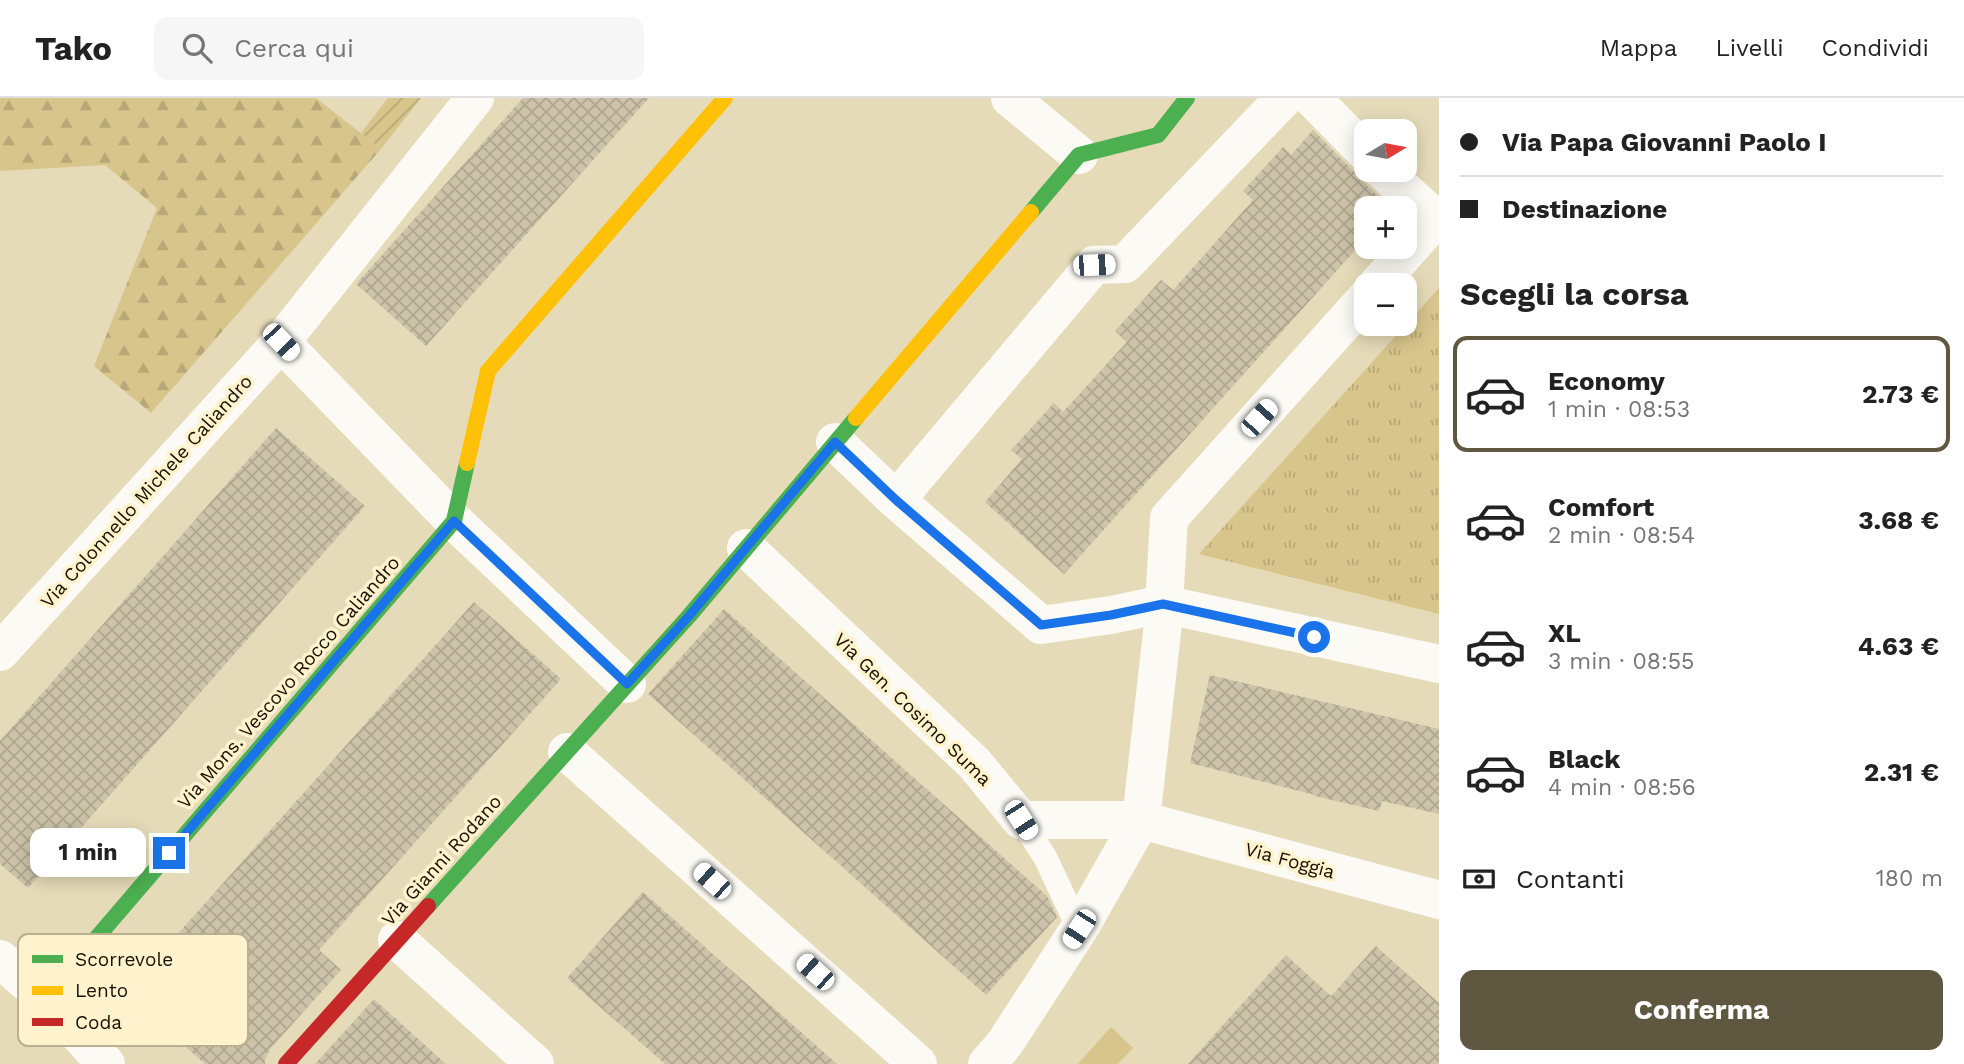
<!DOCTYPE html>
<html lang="it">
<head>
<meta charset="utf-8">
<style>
  body { margin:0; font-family:"Work Sans",sans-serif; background:#f6f6f6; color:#222; height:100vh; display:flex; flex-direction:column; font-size:26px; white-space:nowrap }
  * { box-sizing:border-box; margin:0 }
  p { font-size:23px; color:#767676 }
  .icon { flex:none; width:38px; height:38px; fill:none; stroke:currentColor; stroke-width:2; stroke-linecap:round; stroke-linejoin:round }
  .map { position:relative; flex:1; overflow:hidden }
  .side { display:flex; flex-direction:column; background:#fff; width:525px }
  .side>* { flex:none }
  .guide { display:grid; align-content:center; height:154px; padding:0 21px; background:#fff }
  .needle { width:46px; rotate:80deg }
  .fabs { position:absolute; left:1354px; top:21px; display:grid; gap:14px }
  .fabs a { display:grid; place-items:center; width:63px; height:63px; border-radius:14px; background:#fff; box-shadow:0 4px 18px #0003; font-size:35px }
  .end { position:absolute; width:32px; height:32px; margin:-16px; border:9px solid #1a73e8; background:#fff; box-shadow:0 0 0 4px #fff }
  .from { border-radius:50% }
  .bubble { position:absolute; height:49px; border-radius:14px; background:#fff; box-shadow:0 4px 18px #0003; font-size:23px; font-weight:700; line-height:49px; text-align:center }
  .car { position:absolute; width:21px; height:42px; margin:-21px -10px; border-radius:9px; box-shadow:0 0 5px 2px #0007; background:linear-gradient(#fff 24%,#345 0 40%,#fff 0 76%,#345 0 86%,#fff 0) }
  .guide b { display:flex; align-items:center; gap:24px; height:66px; font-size:26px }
  .guide b+b { border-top:2px solid #e0e0e0 }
  .guide i { width:18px; height:18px; background:#222 }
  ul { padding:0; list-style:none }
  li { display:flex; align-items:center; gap:21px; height:116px; margin:0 14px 10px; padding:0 7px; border:4px solid transparent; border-radius:14px }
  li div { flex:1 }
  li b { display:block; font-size:26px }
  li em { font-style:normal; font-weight:700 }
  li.on { border-color:#605741 }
  li>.icon { width:63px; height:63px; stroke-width:1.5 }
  h2 { padding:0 21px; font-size:32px; line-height:84px }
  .pay { display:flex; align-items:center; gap:18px; height:77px; padding:0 21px; font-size:26px }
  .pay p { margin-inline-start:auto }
  .primary-button { display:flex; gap:14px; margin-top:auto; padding:14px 21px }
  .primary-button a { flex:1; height:80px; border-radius:14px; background:#605741; color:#fff; font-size:28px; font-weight:700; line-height:80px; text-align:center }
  header { display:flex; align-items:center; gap:42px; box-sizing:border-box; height:98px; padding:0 35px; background:#fff; border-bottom:2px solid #e0e0e0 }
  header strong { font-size:33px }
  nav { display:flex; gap:38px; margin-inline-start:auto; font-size:24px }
  .search { width:490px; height:63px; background:#f6f6f6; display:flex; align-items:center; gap:18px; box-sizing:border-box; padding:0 24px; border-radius:14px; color:#767676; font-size:26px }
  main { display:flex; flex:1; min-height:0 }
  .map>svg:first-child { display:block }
  .grass { fill:url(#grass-tufts) }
  .forest { fill:url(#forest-firs) }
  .garden { fill:url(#garden-furrows) }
  .pitch { fill:#d7c58c }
  .building { fill:url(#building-cross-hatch) }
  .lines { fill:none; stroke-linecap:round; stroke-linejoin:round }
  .lane { stroke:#fbfaf4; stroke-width:24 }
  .street { stroke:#fbfaf4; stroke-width:38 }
  .fast { stroke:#4caf50; stroke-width:16 }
  .slow { stroke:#ffc107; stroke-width:16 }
  .jam { stroke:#c62828; stroke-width:16 }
  .route { stroke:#1a73e8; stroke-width:9 }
  .labels { text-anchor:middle; stroke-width:7; stroke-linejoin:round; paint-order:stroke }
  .street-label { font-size:19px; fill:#181000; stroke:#fff3cd }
  .key { fill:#fff3cd; stroke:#baaf90; stroke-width:2 }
  .key-label { font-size:19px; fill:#181000 }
</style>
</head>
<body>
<header>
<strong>Tako</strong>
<div class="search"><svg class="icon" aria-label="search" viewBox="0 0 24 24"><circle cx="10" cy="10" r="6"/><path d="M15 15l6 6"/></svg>Cerca qui</div>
<nav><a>Mappa</a><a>Livelli</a><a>Condividi</a></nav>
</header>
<main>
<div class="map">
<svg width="1439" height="966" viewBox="0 0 1439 966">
  <defs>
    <pattern id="grass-tufts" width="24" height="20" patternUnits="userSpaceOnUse" patternTransform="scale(1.75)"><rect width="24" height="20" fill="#d7c58c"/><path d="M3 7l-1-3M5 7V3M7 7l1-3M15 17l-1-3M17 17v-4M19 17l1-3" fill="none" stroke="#b8a877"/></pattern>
    <pattern id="forest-firs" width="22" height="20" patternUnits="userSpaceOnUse" patternTransform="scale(1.75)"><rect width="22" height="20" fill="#d7c58c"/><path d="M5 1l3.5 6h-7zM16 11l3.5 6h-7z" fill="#b8a877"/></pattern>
    <pattern id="garden-furrows" width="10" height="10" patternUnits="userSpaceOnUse" patternTransform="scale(1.75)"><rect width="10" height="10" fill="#d7c58c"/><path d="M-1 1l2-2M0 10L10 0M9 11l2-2" fill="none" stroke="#b8a877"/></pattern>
    <pattern id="building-cross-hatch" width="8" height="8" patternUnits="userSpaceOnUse" patternTransform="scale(1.75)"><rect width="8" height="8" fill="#cdc3a9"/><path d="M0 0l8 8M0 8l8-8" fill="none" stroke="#afa690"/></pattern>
  </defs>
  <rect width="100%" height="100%" fill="#e6dbb9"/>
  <polygon class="grass" points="1439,190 1439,516 1199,456"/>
  <polygon class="forest" points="0,0 316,0 381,51 151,315 94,268 157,110 105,67 0,73"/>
  <polygon class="garden" points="388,0 421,0 381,51 361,35"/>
  <polygon class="pitch" points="1111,929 1133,950 1118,966 1078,966"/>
  <g class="building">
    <polygon points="523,0 649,0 426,248 356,186"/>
    <polygon points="1313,32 1351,71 1361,77 1367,88 1392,110 1367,110 1367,139 1064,476 985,404 1022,361 1011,352 1054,305 1063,314 1127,244 1115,233 1161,182 1173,192 1253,102 1243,93 1283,49 1291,57"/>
    <polygon points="276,330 365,408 28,790 0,766 0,643"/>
    <polygon points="474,504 561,581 319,852 341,872 270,951 265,961 265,966 205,966 125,895"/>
    <polygon points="724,511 1047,798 1057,819 986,897 648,596"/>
    <polygon points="1210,577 1439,631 1439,716 1382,703 1379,713 1315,698 1315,697 1190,665"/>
    <polygon points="643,794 837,966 665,966 567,880"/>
    <polygon points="1376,848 1439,905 1439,966 1188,966 1286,857 1331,898"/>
    <polygon points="374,901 446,966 315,966"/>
  </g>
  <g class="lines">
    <polyline class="lane" points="1021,722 1045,759 1079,831"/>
    <g class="street">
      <polyline points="1010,0 1079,57"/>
      <polyline points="1312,0 1367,56"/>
      <polyline points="1377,187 1436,121 1382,72"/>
      <polyline points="281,244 454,423 627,586"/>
      <polyline points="835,344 896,402 1041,527 1111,517 1163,506 1439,566"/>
      <polyline points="896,402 1094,167 1125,166 1284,0"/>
      <polyline points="746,450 974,665 1021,722 1141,722 1439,802"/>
      <polyline points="0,554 281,244 475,0"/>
      <polyline points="567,654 918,966"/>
      <polyline points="397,842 535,966"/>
      <polyline points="0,861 45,900 106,966"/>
      <polyline points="987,966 1005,945 1079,831 1141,722 1163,525 1169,420 1367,199"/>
    </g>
    <g class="fast">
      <polyline points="1031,114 1079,57 1158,37 1187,0"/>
      <polyline points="428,808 689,518 856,320"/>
      <polyline points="45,900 454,423 467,365"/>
    </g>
    <g class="slow">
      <polyline points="856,320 1031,114"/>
      <polyline points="467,365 488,273 725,0"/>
    </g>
    <polyline class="jam" points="286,966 428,808"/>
  </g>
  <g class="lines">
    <polyline class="route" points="169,755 454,423 627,586 689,518 835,344 896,402 1041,527 1111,517 1163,506 1314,539"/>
  </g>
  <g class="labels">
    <g class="street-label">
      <text transform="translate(146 393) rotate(-48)" y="7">Via Colonnello Michele Caliandro</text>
      <text transform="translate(288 584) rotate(-49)" y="7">Via Mons. Vescovo Rocco Caliandro</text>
      <text transform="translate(913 611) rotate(44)" y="7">Via Gen. Cosimo Suma</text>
      <text transform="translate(441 762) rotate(-48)" y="7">Via Gianni Rodano</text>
      <text transform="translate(1290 762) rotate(15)" y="7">Via Foggia</text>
    </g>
  </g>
  <rect x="18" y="836" width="230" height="112" rx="10" class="key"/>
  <rect x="32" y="857" width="31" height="8" fill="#4caf50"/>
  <rect x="32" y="888" width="31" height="9" fill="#ffc107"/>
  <rect x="32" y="920" width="31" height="8" fill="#c62828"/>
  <g class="key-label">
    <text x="75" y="868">Scorrevole</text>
    <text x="75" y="899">Lento</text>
    <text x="75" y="931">Coda</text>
  </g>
</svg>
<div class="fabs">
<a><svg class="needle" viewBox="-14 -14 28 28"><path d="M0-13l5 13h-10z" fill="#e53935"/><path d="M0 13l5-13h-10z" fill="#767676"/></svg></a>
<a>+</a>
<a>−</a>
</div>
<i class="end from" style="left:1314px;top:539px"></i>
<i class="end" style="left:169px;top:755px"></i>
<div class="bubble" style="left:30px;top:730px;width:116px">1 min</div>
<i class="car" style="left:1094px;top:167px;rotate:88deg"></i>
<i class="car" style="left:281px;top:244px;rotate:136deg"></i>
<i class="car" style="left:1259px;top:320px;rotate:42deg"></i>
<i class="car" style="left:1021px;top:722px;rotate:147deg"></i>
<i class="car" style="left:712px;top:783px;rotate:312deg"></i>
<i class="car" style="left:1079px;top:831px;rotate:213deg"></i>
<i class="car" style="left:815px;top:874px;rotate:312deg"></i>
</div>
<section class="side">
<div class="guide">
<b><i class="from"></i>Via Papa Giovanni Paolo I</b>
<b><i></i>Destinazione</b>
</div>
<h2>Scegli la corsa</h2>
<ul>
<li class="on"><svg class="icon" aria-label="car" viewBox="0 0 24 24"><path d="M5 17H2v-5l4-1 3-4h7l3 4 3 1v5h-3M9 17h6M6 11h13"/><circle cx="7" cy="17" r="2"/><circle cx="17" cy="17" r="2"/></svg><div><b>Economy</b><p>1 min · 08:53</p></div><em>2.73 €</em></li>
<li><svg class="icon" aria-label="car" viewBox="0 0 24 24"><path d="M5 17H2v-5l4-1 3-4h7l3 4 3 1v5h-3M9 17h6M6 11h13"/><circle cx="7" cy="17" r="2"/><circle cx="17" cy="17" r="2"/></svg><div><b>Comfort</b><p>2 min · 08:54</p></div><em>3.68 €</em></li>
<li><svg class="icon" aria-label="car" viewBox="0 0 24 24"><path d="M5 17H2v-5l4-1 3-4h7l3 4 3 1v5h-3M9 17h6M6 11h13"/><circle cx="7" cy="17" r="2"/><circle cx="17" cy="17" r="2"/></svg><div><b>XL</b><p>3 min · 08:55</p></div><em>4.63 €</em></li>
<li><svg class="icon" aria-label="car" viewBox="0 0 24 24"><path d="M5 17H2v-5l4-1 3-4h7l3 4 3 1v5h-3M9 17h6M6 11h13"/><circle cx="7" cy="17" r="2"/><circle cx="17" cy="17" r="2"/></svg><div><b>Black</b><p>4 min · 08:56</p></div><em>2.31 €</em></li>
</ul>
<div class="pay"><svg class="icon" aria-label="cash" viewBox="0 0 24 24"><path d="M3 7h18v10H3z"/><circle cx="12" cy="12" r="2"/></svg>Contanti<p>180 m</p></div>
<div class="primary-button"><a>Conferma</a></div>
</section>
</main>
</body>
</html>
